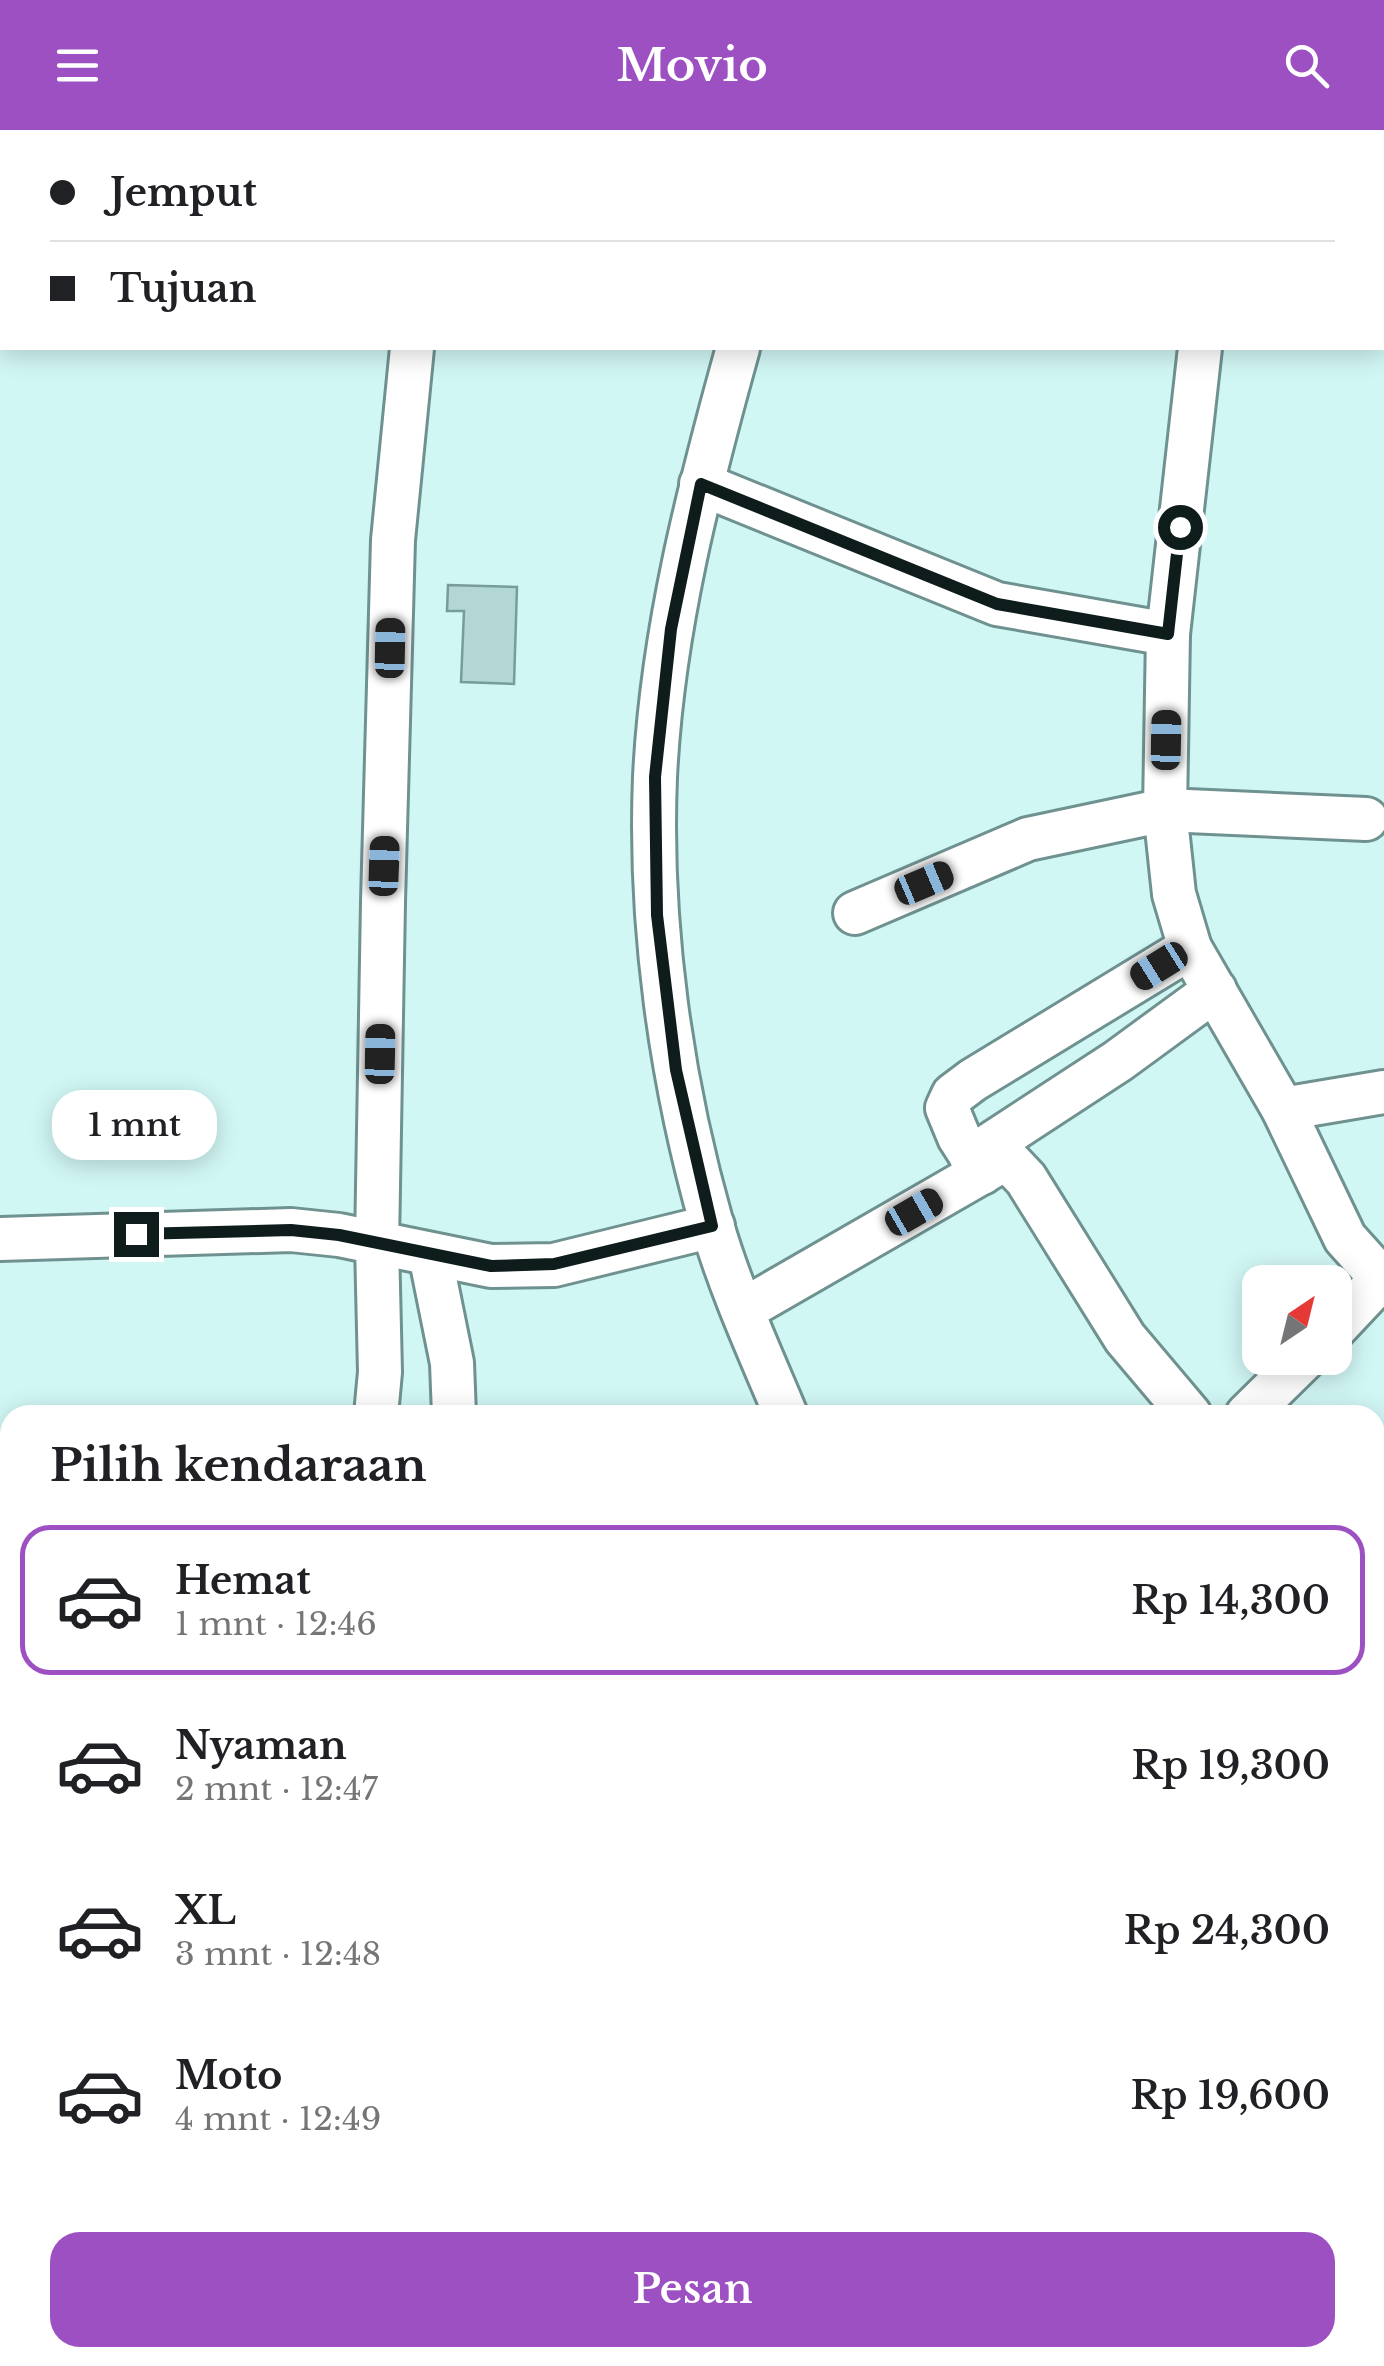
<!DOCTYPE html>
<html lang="id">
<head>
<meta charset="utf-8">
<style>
  body { margin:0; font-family:"Libre Baskerville",serif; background:#f2f2f2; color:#202124; height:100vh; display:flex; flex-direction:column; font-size:38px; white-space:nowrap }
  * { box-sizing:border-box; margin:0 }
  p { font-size:32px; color:#757577 }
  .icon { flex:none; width:55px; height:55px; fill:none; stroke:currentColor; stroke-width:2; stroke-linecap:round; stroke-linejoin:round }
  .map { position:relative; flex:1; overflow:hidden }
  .panel { position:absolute; left:0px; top:1275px; width:1385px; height:962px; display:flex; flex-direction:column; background:#fff; border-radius:30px 30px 0 0; box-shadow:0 5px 25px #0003 }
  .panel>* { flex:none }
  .guide { position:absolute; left:0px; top:0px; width:1385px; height:220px; box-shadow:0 5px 25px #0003; display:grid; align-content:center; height:220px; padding:0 50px; background:#fff }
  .needle { width:65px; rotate:35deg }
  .tools { position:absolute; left:1242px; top:1135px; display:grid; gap:20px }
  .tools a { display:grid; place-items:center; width:110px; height:110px; border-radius:20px; background:#fff; box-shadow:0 5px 25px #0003; font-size:50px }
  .end { position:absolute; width:45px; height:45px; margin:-22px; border:12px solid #0e1c1c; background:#fff; box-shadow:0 0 0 5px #fff }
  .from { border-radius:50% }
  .bubble { position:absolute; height:70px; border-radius:30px; background:#fff; box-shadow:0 5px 25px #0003; font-size:32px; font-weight:600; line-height:70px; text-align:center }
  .car { position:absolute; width:30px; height:60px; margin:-30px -15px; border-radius:12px; box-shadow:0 0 8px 2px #0007; background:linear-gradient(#222 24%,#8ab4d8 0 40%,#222 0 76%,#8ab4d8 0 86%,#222 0) }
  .guide b { display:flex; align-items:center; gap:35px; height:95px; font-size:38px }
  .guide b+b { border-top:2px solid #e0e0e0 }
  .guide i { width:25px; height:25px; background:#202124 }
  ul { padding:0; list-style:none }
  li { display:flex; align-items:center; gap:30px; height:150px; margin:0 20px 15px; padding:0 30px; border:5px solid transparent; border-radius:30px }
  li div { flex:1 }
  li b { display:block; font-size:38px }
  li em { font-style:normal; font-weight:600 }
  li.active { border-color:#9d50c1 }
  li>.icon { width:90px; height:90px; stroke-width:1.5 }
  h2 { padding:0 50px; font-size:45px; line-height:120px }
  .action { display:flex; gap:20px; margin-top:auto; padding:20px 50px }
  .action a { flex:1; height:115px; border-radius:30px; background:#9d50c1; color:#fff; font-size:40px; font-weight:600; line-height:115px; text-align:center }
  header { display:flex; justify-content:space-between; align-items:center; height:130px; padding:0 50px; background:#9d50c1; color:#fff; font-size:45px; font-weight:600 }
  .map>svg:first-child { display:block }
  .green { fill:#8bccc9 }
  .building { fill:#b2d7d5; stroke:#789c9a; stroke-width:2.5 }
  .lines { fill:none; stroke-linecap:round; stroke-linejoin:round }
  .minor-casing { stroke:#6f9290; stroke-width:48 }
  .minor { stroke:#fff; stroke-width:42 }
  .route { stroke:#0e1c1c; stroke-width:12 }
</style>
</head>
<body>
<header><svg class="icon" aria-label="menu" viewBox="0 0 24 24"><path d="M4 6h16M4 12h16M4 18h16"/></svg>Movio<svg class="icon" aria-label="search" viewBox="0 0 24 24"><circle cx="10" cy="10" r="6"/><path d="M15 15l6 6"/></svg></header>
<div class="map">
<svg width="1384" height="2236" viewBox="0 0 1384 2236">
  <rect width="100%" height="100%" fill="#d1f7f5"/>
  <polygon class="green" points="1375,1971 1384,1979 1384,2236 1232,2236 1236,2228 1375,2228"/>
  <polygon class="building" points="448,455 517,457 514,554 461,552 464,481 447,481"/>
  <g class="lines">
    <g class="minor-casing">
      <g id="minor">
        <polyline points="237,0 237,2"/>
        <polyline points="987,0 987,2"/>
        <polyline points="1215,0 1215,2"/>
        <polyline points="1292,0 1373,2"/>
        <polyline points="433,2 433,0"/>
        <polyline points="665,2 665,0"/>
        <polyline points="790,2 791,0"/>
        <polyline points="1382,140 1384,140"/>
        <path d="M738,218C699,358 662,501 655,647C649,796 671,952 712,1095C731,1160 760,1223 786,1285"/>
        <polyline points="1200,218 1168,504 1165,680 1174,764 1190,818 1283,979 1345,1108 1380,1147"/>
        <polyline points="701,354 997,474 1168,504"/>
        <polyline points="855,783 1028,709 1165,680 1366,689"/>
        <polyline points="1283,979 1384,962"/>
        <polyline points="971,1027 1118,931 1215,860"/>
        <polyline points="982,1043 959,1007 947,978 953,965 973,950 1190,818"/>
        <polyline points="0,1109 291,1100 339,1105 491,1136 554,1135 713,1096"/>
        <polyline points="430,1124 452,1233 454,1285"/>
        <polyline points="743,1180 1000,1032 1009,1031 1026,1049 1125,1208 1190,1285"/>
        <polyline points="1335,1198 1384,1146"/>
        <polyline points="376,1285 380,1242 377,1114 383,772 393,410 412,218"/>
        <polyline points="1247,1285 1305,1228"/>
        <polyline points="1375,1796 1384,1804"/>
        <polyline points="0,1873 10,1877"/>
        <polyline points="1375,2175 1384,2180"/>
        <polyline points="247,2236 258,2228"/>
        <polyline points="1082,2236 1088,2228"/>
      </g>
    </g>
    <use href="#minor" class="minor"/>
  </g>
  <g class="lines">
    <polyline class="route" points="136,1104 291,1100 339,1105 491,1136 554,1134 712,1096 676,940 657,785 655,647 671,499 701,354 997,474 1168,504 1180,397"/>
  </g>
</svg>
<div class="tools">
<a><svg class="needle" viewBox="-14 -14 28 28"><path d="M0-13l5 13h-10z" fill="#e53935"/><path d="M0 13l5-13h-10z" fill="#757577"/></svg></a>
</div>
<i class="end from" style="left:1180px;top:397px"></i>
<i class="end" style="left:136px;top:1104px"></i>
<div class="bubble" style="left:52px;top:960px;width:165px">1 mnt</div>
<i class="car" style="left:390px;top:518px;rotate:1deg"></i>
<i class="car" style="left:1166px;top:610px;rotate:1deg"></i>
<i class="car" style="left:384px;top:736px;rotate:2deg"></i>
<i class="car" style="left:924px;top:753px;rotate:67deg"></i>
<i class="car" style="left:1159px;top:836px;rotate:238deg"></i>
<i class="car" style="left:380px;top:924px;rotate:1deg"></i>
<i class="car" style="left:914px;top:1082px;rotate:60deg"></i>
<div class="guide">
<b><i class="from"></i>Jemput</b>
<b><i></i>Tujuan</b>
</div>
<section class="panel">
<h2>Pilih kendaraan</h2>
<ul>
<li class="active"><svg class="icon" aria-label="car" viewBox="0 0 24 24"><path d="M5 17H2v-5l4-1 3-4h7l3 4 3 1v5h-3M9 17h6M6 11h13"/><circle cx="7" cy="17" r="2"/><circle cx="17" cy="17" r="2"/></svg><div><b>Hemat</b><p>1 mnt · 12:46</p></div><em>Rp 14,300</em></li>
<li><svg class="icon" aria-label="car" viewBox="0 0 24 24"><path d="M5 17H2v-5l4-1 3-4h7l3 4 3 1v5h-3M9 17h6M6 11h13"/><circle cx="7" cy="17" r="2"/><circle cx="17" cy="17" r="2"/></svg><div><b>Nyaman</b><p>2 mnt · 12:47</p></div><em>Rp 19,300</em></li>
<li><svg class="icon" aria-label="car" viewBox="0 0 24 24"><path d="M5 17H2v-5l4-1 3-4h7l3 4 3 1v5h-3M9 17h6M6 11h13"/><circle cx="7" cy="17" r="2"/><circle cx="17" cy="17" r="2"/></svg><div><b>XL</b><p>3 mnt · 12:48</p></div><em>Rp 24,300</em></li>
<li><svg class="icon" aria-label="car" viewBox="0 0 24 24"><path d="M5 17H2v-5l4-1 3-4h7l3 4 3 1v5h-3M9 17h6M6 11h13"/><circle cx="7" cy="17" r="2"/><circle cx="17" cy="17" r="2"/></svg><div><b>Moto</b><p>4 mnt · 12:49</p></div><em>Rp 19,600</em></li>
</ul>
<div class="action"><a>Pesan</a></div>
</section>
</div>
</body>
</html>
